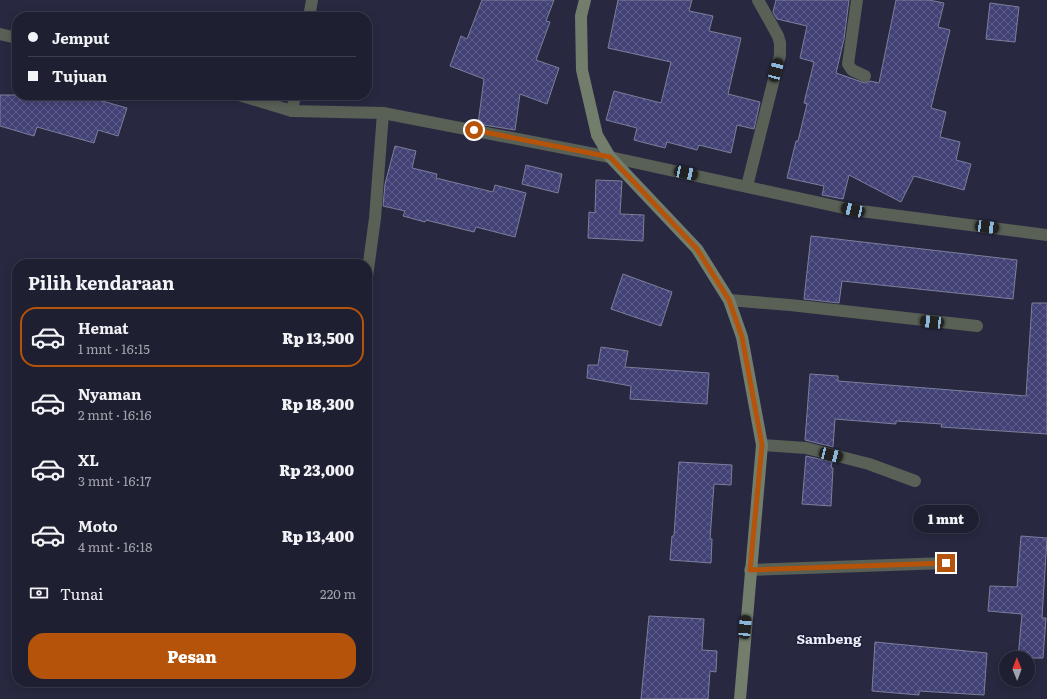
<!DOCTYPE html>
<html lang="id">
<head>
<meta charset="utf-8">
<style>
  body { margin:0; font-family:Literata,serif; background:#262739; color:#f1f3f6; height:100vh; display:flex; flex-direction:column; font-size:15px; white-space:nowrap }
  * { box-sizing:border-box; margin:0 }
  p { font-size:13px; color:#a1a2ab }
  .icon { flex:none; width:22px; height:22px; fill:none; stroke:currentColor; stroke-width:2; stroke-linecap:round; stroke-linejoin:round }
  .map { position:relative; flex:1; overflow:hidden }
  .side { position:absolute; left:12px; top:259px; width:360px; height:428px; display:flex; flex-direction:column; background:#1e1f31; border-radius:16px; box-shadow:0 2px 10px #0003,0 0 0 1px #3c3d4d }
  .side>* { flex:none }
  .hud { position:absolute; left:12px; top:12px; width:360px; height:88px; border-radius:16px; box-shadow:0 2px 10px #0003,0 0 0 1px #3c3d4d; display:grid; align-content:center; height:88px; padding:0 16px; background:#1e1f31 }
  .needle { width:26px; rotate:359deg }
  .controls { position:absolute; left:999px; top:651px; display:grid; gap:8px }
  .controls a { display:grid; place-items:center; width:36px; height:36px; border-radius:50%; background:#1e1f31; box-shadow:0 2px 10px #0003,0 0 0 1px #3c3d4d; font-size:20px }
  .end { position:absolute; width:18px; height:18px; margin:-9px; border:5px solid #b45309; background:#fff; box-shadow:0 0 0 2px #fff }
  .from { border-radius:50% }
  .bubble { position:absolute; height:28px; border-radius:14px; background:#1e1f31; box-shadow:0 2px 10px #0003,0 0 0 1px #3c3d4d; font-size:13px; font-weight:800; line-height:28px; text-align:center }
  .car { position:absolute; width:12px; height:24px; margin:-12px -6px; border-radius:5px; box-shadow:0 0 3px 1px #0007; background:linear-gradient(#222 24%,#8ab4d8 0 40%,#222 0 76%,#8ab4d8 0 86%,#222 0) }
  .hud b { display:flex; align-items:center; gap:14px; height:38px; font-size:15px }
  .hud b+b { border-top:1px solid #3c3d4d }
  .hud i { width:10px; height:10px; background:#f1f3f6 }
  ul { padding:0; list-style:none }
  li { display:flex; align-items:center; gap:12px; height:60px; margin:0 8px 6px; padding:0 8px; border:2px solid transparent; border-radius:16px }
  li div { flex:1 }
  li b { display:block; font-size:15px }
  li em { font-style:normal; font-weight:800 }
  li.current { border-color:#b45309 }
  li>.icon { width:36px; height:36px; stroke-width:1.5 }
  h2 { padding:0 16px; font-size:18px; line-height:48px }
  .pay { display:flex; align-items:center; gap:10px; height:44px; padding:0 16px; font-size:15px }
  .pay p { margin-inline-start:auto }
  .cta { display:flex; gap:8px; margin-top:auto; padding:8px 16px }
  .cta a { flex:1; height:46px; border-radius:16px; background:#b45309; color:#fff; font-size:16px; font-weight:800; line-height:46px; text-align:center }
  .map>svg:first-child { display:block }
  .building { fill:url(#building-cross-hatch); stroke:#7c7e9b }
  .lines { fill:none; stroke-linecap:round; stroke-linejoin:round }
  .street { stroke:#596055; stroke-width:12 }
  .secondary { stroke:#727d6c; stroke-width:12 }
  .route { stroke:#b45309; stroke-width:5 }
  .labels { text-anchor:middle; stroke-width:3; stroke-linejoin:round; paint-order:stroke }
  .district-label { font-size:14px; font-weight:bold; fill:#eeeffc; stroke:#1f1f37 }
</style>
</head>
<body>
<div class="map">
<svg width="1047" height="699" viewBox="0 0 1047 699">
  <defs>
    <pattern id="building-cross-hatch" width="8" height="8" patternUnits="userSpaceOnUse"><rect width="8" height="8" fill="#424175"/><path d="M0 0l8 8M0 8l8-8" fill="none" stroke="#5e5d8a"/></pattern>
  </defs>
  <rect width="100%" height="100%" fill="#282941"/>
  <g class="building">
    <polygon points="482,0 554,0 546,21 550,22 536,60 559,68 547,104 520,94 515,130 478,124 484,79 450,66 461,36 467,39"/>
    <polygon points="618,0 692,0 689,11 713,16 709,31 741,38 728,94 760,102 754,129 737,125 731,153 699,145 697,150 667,142 665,148 634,140 637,128 606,120 614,91 661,103 671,62 608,48"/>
    <polygon points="776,0 849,0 844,39 836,73 865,83 870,81 879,83 896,0 929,0 944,3 938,27 950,30 931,108 946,112 940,137 960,142 956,160 971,164 964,190 914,176 901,202 849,175 843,199 822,195 824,186 787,178 796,141 798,141 807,104 804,103 814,62 800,58 807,26 777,19 773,12"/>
    <polygon points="990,3 1019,7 1015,42 986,39"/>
    <polygon points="0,95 81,95 127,108 118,136 98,130 94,143 37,127 34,136 0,126"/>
    <polygon points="395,146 416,151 412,168 437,174 436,178 493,192 495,185 526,193 515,237 476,227 474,232 426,220 425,222 403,216 405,211 383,206 385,184"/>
    <polygon points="526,165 562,174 558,193 522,184"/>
    <polygon points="596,180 622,181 620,214 644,215 643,241 588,238 589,212 595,213"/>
    <polygon points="811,236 1017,260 1013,299 842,281 839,303 804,299"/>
    <polygon points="623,274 672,292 661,326 611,309"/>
    <polygon points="1032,303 1047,303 1047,434 941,427 942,424 896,421 896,424 835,419 833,447 805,440 810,374 838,376 838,381 1026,396"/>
    <polygon points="601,347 628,351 625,367 709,373 707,404 630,399 631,386 587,378 588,365 598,365"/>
    <polygon points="806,456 832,462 831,468 833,468 831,506 802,504"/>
    <polygon points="679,462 732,465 731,485 714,484 710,539 712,539 711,563 670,560 672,536 674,536"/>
    <polygon points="1021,536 1047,538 1042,618 1046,618 1043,658 1018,658 1022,614 988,611 990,586 1017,587"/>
    <polygon points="649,616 704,619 702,650 717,651 716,672 710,671 708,699 641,699"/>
    <polygon points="875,642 987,653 984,695 919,691 919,695 872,691"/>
  </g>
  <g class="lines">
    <g class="street">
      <polyline points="857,0 848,64 852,70 865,76"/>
      <polyline points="309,17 312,0"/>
      <polyline points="0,34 17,38"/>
      <polyline points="239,95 292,111 383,113 610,157 853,210 1047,235"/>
      <polyline points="292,111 295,95"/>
      <polyline points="747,186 780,55 780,43 778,36 758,0"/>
      <polyline points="367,277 375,218 383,113"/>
      <polyline points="729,300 790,305 977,326"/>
      <polyline points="762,445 806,448 869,464 915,481"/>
      <polyline points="750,570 947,563"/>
    </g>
    <polyline class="secondary" points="585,0 581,16 582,70 597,135 610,157 697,249 729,300 742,337 762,445 740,699"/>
  </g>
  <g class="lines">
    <polyline class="route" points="474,130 610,157 697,249 729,300 742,337 762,445 750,570 946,563"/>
  </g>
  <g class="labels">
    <g class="district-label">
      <text x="829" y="644">Sambeng</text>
    </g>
  </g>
</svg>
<div class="controls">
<a><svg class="needle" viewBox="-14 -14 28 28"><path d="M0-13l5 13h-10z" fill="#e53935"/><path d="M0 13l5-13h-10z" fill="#a1a2ab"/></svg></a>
</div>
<i class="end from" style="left:474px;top:130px"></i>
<i class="end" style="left:946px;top:563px"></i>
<div class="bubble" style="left:913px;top:505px;width:66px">1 mnt</div>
<i class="car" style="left:776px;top:70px;rotate:15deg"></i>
<i class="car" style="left:686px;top:173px;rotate:102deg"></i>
<i class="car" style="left:853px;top:210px;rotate:283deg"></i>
<i class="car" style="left:987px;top:227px;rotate:97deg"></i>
<i class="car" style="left:932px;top:322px;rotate:276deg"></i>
<i class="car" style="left:831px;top:455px;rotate:104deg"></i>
<i class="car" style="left:745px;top:627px;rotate:5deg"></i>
<div class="hud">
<b><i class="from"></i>Jemput</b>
<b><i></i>Tujuan</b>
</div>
<section class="side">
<h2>Pilih kendaraan</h2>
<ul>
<li class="current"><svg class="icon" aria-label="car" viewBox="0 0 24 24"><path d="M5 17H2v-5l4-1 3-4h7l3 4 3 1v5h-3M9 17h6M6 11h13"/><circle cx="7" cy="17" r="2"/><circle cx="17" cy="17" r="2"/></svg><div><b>Hemat</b><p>1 mnt · 16:15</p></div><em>Rp 13,500</em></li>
<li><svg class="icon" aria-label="car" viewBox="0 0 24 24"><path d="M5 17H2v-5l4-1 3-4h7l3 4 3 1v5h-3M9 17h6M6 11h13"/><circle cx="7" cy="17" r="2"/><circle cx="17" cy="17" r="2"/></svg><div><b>Nyaman</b><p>2 mnt · 16:16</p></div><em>Rp 18,300</em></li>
<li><svg class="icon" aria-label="car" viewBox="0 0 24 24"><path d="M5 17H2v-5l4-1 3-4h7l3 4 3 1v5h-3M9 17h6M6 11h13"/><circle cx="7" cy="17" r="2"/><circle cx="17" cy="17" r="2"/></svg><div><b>XL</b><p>3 mnt · 16:17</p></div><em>Rp 23,000</em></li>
<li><svg class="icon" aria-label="car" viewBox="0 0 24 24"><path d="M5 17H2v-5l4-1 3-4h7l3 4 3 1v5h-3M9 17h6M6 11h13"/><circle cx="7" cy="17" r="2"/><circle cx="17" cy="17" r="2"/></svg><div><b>Moto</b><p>4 mnt · 16:18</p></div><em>Rp 13,400</em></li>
</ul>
<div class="pay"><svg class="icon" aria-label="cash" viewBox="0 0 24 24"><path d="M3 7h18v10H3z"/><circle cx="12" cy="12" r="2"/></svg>Tunai<p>220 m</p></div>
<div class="cta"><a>Pesan</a></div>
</section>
</div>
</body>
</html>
